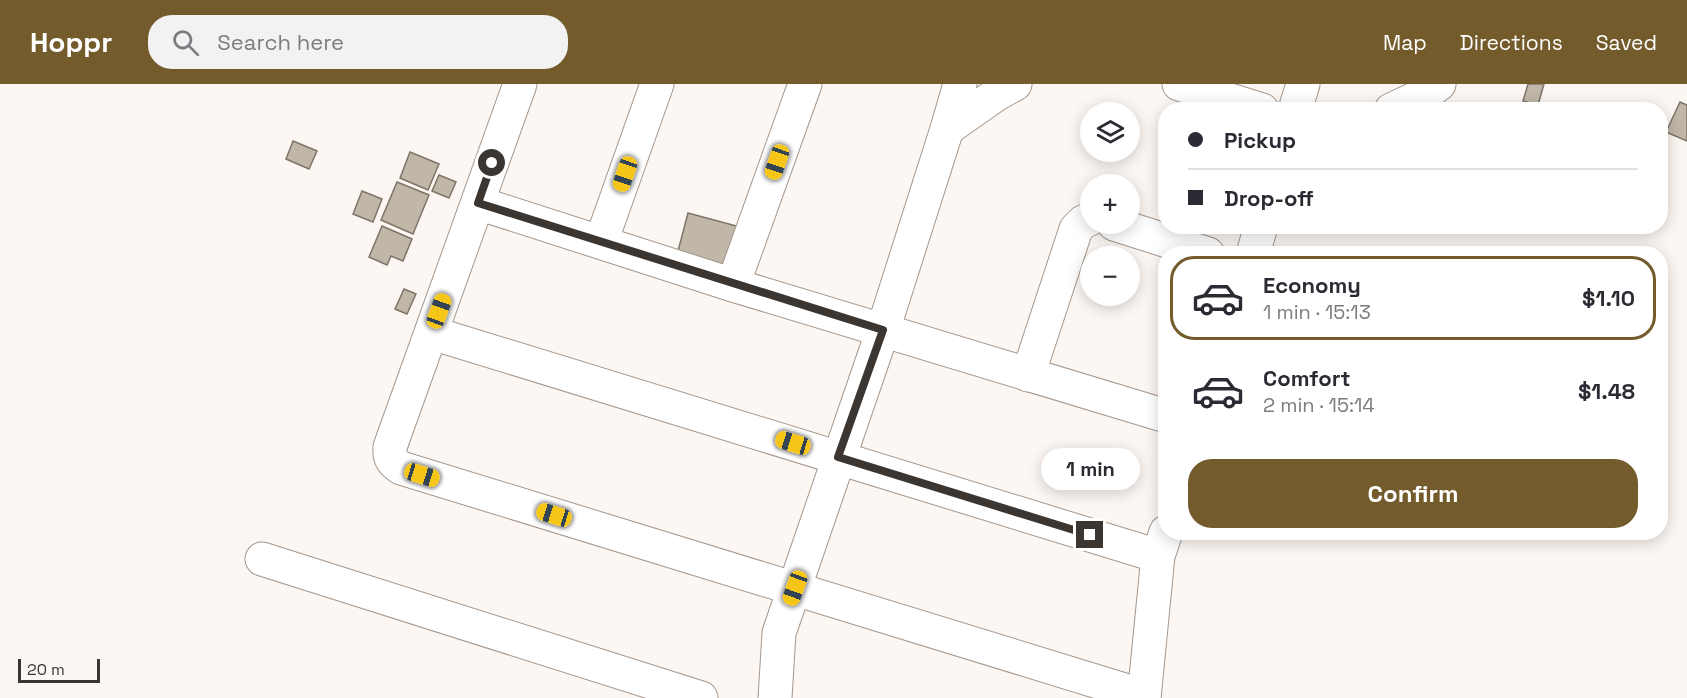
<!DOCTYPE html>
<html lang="en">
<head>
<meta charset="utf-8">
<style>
  body { margin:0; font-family:"Space Grotesk",sans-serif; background:#f2f2f3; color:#2b2b33; height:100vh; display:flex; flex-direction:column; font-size:22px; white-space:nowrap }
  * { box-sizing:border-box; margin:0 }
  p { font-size:20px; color:#7c7c81 }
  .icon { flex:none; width:33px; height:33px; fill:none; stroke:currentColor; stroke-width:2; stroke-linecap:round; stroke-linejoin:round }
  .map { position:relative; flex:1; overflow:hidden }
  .drawer { position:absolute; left:1158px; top:162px; width:510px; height:294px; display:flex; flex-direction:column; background:#fff; border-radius:24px; box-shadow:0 3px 15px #0003 }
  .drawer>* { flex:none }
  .guide { position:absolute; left:1158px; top:18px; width:510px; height:132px; border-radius:24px; box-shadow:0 3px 15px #0003; display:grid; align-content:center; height:132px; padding:0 30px; background:#fff }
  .buttons { position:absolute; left:1080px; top:18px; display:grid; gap:12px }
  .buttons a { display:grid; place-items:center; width:60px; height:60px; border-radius:50%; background:#fff; box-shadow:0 3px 15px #0003; font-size:30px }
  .scale { position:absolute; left:18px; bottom:15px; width:82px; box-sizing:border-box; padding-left:6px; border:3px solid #3b3631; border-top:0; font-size:16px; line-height:21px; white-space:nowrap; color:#3b3631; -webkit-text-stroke:4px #fdf7f3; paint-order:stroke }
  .end { position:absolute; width:27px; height:27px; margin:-14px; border:8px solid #3b3631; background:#fff; box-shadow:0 0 0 3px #fff }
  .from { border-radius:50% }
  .bubble { position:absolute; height:42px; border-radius:21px; background:#fff; box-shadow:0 3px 15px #0003; font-size:20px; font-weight:600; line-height:42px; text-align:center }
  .car { position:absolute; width:18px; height:36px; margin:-18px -9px; border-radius:8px; box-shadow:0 0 4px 2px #0007; background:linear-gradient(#f5c518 24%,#345 0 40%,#f5c518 0 76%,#345 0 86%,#f5c518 0) }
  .guide b { display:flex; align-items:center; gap:21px; height:57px; font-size:22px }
  .guide b+b { border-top:2px solid #e1e1e2 }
  .guide i { width:15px; height:15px; background:#2b2b33 }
  ul { padding:10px 0 0; list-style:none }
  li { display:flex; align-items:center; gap:18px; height:84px; margin:0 12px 9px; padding:0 18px; border:3px solid transparent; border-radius:24px }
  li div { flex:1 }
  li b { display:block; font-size:22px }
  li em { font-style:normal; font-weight:600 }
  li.current { border-color:#745b2c }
  li>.icon { width:54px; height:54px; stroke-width:1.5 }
  .button { display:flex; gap:12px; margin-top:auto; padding:12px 30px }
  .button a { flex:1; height:69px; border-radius:24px; background:#745b2c; color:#fff; font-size:24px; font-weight:600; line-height:69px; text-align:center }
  header { display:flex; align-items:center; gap:36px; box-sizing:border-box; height:84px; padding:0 30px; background:#745b2c; color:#fff }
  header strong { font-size:28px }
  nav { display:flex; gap:33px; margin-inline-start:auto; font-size:21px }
  .search { width:420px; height:54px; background:#f2f2f3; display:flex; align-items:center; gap:15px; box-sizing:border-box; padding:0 21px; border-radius:24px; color:#7c7c81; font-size:22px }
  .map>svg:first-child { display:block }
  .building { fill:#c0b7a9; stroke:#7d7568; stroke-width:1.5 }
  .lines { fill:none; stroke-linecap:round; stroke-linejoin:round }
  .minor-casing { stroke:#a4978d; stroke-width:35 }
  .minor { stroke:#fff; stroke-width:33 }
  .route { stroke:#3b3631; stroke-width:8 }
</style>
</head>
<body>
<header>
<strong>Hoppr</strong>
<div class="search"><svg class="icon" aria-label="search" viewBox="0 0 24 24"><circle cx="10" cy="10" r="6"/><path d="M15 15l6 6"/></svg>Search here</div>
<nav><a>Map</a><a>Directions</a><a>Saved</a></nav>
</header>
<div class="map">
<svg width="1687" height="614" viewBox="0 0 1687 614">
  <rect width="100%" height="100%" fill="#fdf7f3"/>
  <g class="building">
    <polygon points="1528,0 1544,0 1538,21 1523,17"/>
    <polygon points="1680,18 1687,21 1687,57 1666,48"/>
    <polygon points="293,57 317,67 309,85 286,75"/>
    <polygon points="410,68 439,80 428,106 400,94"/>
    <polygon points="439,91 456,98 449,114 432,107"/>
    <polygon points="397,98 429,111 413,150 381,136"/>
    <polygon points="362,107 382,115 373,138 353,130"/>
    <polygon points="688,129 744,144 734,186 677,171"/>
    <polygon points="382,142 412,155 403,177 391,172 387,181 369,173"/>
    <polygon points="404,205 416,210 407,230 395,225"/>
  </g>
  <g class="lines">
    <g class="minor-casing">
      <g id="minor">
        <path d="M520,0L390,363C389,374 392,378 401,384L1144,612"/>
        <polyline points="1179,0 1262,26"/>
        <polyline points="1295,26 1303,0"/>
        <polyline points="1391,26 1427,9 1439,0"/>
        <polyline points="947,45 960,0"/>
        <polyline points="478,119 733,201 1166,332"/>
        <polyline points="1114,140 1208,170"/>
        <polyline points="601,158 657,0"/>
        <polyline points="1253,170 1261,142"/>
        <polyline points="733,201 805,0"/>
        <polyline points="432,249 1158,472"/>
        <polyline points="1028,291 1076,145 1083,138 1090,135"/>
        <polyline points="262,475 701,614"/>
        <polyline points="775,614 779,549 883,246 947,45 997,10 1015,0"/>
        <polyline points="1144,614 1158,472 1166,448"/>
      </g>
    </g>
    <use href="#minor" class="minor"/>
  </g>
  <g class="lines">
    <polyline class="route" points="492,79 478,119 883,246 838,373 1090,451"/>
  </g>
</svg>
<div class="buttons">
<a><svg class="icon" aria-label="layers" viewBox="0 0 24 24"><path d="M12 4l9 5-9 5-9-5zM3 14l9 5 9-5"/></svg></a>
<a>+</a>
<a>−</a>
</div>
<div class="scale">20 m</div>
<i class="end from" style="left:492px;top:79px"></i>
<i class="end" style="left:1090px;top:451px"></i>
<div class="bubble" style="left:1041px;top:364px;width:99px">1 min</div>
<i class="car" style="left:777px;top:78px;rotate:199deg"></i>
<i class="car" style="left:625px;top:90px;rotate:199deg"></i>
<i class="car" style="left:439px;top:227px;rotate:20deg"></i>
<i class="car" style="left:793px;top:359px;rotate:287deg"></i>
<i class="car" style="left:422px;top:391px;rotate:107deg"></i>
<i class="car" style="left:554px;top:431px;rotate:287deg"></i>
<i class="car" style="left:795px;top:504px;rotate:200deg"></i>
<div class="guide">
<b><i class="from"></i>Pickup</b>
<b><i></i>Drop-off</b>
</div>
<section class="drawer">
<ul>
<li class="current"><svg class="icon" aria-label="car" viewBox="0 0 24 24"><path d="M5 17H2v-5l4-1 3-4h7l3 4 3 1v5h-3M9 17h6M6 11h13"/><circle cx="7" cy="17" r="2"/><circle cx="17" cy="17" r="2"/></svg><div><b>Economy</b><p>1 min · 15:13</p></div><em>$1.10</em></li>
<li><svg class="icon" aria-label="car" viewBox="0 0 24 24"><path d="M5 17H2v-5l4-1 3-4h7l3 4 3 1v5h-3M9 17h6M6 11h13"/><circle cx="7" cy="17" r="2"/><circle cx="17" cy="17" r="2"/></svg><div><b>Comfort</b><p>2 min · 15:14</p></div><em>$1.48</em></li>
</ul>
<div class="button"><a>Confirm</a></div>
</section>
</div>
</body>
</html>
